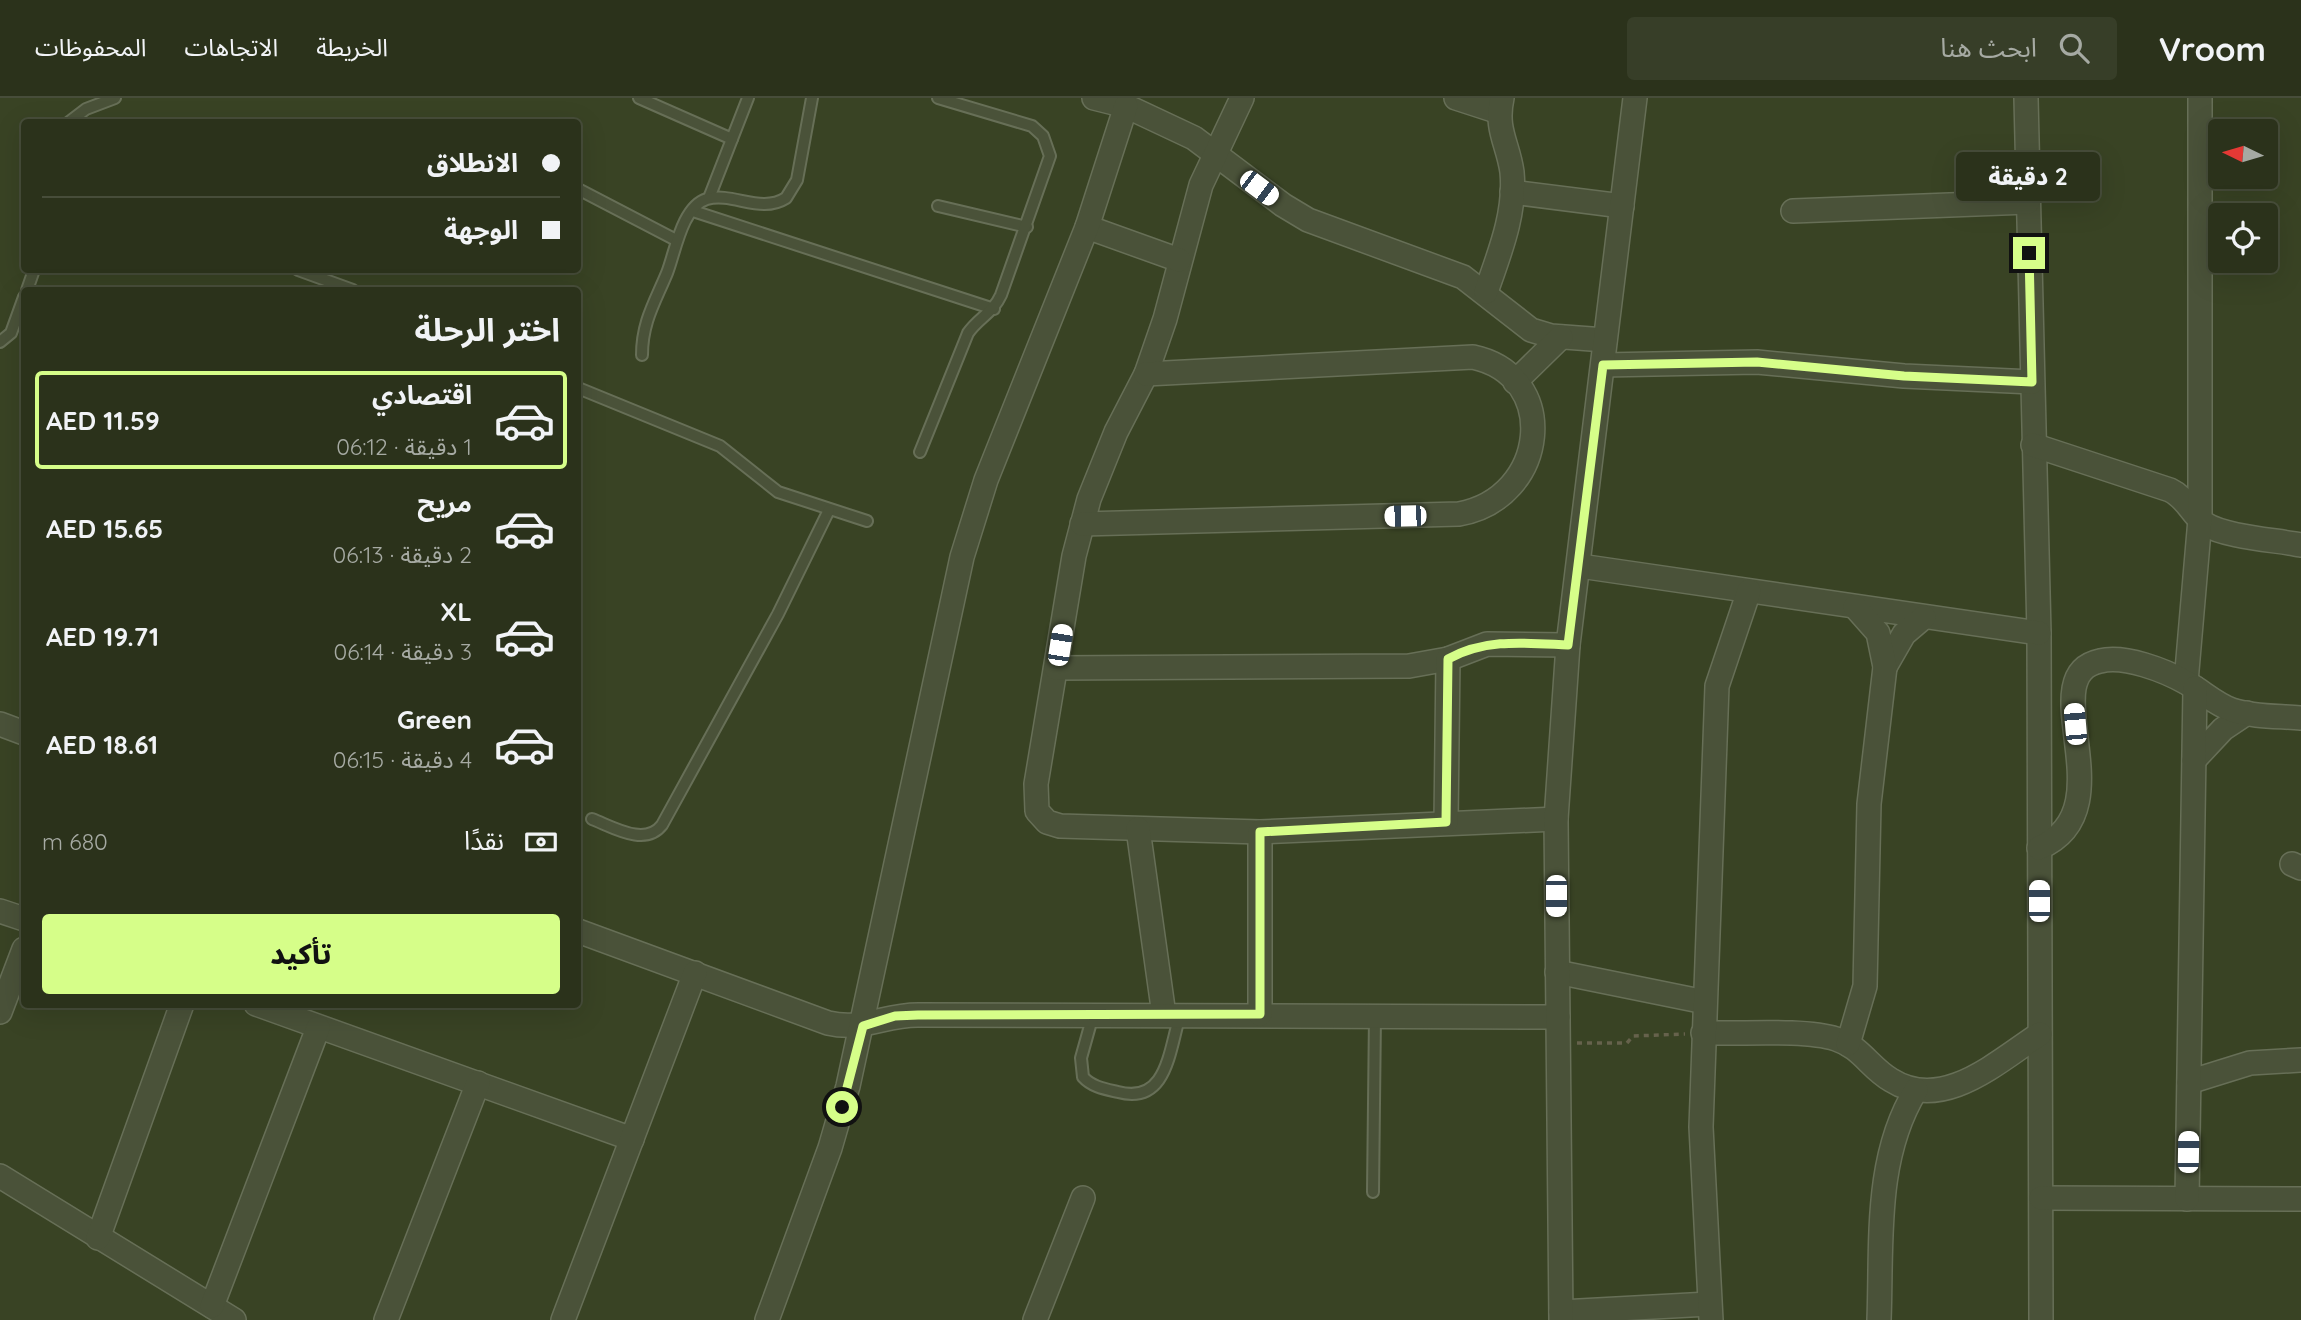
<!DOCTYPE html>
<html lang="ar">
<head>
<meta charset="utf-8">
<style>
  body { margin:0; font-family:Quicksand,"Noto Sans Arabic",sans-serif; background:#373e28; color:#f1f3f6; direction:rtl; height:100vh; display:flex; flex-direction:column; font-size:26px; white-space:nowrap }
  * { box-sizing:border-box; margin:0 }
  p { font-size:23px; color:#a6aaa3 }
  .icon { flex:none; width:38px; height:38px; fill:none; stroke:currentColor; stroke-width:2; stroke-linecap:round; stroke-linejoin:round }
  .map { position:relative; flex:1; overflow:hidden; direction:ltr }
  .sheet { position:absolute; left:21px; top:189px; width:560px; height:721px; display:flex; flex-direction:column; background:#2b321b; border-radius:7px; box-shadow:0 7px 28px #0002,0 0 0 2px #474d3a; direction:rtl }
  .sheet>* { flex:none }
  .top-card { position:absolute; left:21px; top:21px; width:560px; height:154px; border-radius:7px; box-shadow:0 7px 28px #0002,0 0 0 2px #474d3a; direction:rtl; display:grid; align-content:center; height:154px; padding:0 21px; background:#2b321b }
  .needle { width:46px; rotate:275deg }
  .controls { position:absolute; left:2208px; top:21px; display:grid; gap:14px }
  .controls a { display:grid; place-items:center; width:70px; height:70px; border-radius:7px; background:#2b321b; box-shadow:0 7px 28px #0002,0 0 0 2px #474d3a; font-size:35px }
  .end { position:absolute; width:32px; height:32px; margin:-16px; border:9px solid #d6fe89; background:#111; box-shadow:0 0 0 4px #111 }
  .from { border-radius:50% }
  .bubble { position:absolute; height:49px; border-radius:7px; background:#2b321b; box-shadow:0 7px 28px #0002,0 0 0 2px #474d3a; font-size:23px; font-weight:800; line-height:49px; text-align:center; direction:rtl }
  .car { position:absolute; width:21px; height:42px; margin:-21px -10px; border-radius:9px; box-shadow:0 0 5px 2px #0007; background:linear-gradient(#fff 24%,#345 0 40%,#fff 0 76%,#345 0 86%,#fff 0) }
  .top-card b { display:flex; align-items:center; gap:24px; height:66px; font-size:26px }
  .top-card b+b { border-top:2px solid #474d3a }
  .top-card i { width:18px; height:18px; background:#f1f3f6 }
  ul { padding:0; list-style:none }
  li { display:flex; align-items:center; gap:21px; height:98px; margin:0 14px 10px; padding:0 7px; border:4px solid transparent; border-radius:7px }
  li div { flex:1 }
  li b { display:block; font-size:26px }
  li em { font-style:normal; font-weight:800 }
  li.selected { border-color:#d6fe89 }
  li>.icon { width:63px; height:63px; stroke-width:1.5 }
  h2 { padding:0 21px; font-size:32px; line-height:84px }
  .pay { display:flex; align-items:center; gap:18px; height:77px; padding:0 21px; font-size:26px }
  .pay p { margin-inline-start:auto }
  .primary-button { display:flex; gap:14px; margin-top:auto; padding:14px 21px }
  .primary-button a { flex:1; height:80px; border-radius:7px; background:#d6fe89; color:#111; font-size:28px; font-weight:800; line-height:80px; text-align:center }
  header { display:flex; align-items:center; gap:42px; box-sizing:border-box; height:98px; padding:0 35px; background:#2b321b; border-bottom:2px solid #474d3a }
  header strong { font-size:33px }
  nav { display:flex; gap:38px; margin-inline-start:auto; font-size:24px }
  .search { width:490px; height:63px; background:#373e28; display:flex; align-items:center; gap:18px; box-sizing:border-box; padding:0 24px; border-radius:7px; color:#a6aaa3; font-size:26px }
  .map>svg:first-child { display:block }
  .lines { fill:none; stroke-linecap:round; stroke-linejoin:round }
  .service-casing { stroke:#676f57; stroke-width:14 }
  .minor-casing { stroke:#676f57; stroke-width:26 }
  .path { stroke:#66624c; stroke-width:3.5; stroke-dasharray:5 5; stroke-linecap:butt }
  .service { stroke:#4a5239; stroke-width:10 }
  .minor { stroke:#4a5239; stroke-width:23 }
  .route { stroke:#d6fe89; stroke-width:9 }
</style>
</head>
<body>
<header>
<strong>Vroom</strong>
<div class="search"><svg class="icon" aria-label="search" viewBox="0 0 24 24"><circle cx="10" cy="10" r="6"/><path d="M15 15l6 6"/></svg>ابحث هنا</div>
<nav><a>الخريطة</a><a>الاتجاهات</a><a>المحفوظات</a></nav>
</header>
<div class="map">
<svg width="2301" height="1222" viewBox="0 0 2301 1222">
  <rect width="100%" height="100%" fill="#394324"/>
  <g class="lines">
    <g class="service-casing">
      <g id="service">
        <polyline points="639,0 732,41"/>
        <polyline points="69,24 86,11 115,0"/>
        <polyline points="578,91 676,142"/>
        <polyline points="709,100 748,0"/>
        <polyline points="938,108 1027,129"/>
        <polyline points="693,113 994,211"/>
        <polyline points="298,172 353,192"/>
        <polyline points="27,192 34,172"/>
        <polyline points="0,244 11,235 24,199"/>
        <path d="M642,257C642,224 655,204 667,175C675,155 682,108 707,101C733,94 761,116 786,100L797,82L812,0"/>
        <polyline points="578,290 720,348 778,394 867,423"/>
        <path d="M920,354L968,235C978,220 993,215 1001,197L1050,58L1043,38L1032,28L938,0"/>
        <path d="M592,721C613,729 645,749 662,727L778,516L829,412"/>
        <path d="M1093,917L1081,960L1083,979C1092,989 1105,991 1118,994C1167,1007 1169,953 1180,917"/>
        <polyline points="1373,1094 1375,917"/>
      </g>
    </g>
    <g class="minor-casing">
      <g id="minor">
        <polyline points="1094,0 1126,8 1194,40 1283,107 1308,122 1463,179 1531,232 1551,238 1605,242"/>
        <polyline points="1242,0 1201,87 1165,221 1146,276 1116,334 1089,401 1074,458 1036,686 1037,713 1047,724 1060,728 1260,734 1556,721"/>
        <polyline points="1456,0 1499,14"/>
        <polyline points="2026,0 2039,535 2041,1222"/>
        <polyline points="1512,94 1622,108"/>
        <polyline points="1793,113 2028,104"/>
        <polyline points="1087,129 1179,162"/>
        <path d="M1486,194C1499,156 1516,116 1512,74C1508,45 1495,32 1502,0"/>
        <polyline points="1603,267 1757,264 1904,278 2032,284"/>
        <polyline points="1515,284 1561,239"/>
        <path d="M2033,347L2170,392C2187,400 2191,416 2205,426C2225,439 2276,442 2301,447"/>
        <path d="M1082,426L1459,416C1548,400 1561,278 1473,259L1146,276"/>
        <polyline points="1580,468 2039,535"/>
        <polyline points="1885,569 1904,536 1924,519"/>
        <polyline points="1056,570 1409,568 1448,561 1487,546 1568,547"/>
        <polyline points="2186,584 2200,421 2200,0"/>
        <polyline points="0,626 24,635"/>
        <polyline points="2194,662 2223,631 2247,615"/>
        <polyline points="1446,724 1448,561"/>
        <polyline points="1138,731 1164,917"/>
        <path d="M2039,750C2129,712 2030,578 2100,563C2125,557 2164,572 2187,585C2202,593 2215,606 2232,612C2253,619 2279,618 2301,620"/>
        <polyline points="2292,766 2301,770"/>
        <polyline points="0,813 24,821"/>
        <path d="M578,833L828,925C864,933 883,917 918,917L1558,919"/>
        <polyline points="1557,874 1705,904"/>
        <polyline points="256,906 632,1041"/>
        <polyline points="0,914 24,851"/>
        <polyline points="1260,916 1260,734"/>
        <path d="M1703,935C1737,936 1806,931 1836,941C1861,949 1870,970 1891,982C1943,1015 1998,963 2040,936"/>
        <polyline points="1848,946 1865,888 1869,706 1885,569 1878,535 1855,509"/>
        <polyline points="2189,984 2250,965 2301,962"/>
        <polyline points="0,1078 234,1222"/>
        <polyline points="2041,1100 2301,1101"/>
        <polyline points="2187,1101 2195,590"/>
        <polyline points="98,1140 182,906"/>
        <polyline points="212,1208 318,930"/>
        <polyline points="1561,1214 1709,1206"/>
        <polyline points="386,1222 478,985"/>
        <polyline points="563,1222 695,875"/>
        <polyline points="767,1222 830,1050 848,988 962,459 986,382 1087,129 1126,8"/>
        <polyline points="1035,1222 1083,1100"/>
        <polyline points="1561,1222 1556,721 1568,547 1635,0"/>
        <polyline points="1711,1222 1701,1029 1717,588 1749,493"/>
        <path d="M1879,1222C1882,1145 1874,1060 1916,992"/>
      </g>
    </g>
    <polyline class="path" points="1577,945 1627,945 1633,938 1685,936"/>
    <use href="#service" class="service"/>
    <use href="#minor" class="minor"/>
  </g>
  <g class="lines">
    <path class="route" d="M842,1009L863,928L895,918L918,917L1260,916V734L1446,724L1448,561C1486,540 1526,545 1568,547L1603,267L1757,264L1904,278L2032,284L2029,155"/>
  </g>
</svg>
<div class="controls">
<a><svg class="needle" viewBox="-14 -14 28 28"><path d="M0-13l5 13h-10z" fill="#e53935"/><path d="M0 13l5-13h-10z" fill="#a6aaa3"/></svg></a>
<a><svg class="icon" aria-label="locate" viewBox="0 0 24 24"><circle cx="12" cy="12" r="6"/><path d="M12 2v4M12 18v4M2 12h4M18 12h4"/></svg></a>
</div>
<i class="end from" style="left:842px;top:1009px"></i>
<i class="end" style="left:2029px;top:155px"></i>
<div class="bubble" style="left:1956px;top:54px;width:144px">2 دقيقة</div>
<i class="car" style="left:1259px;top:90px;rotate:127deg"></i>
<i class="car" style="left:1405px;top:418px;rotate:269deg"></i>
<i class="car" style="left:1060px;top:547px;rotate:9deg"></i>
<i class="car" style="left:2075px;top:626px;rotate:355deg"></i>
<i class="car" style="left:1556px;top:798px;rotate:180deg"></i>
<i class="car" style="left:2039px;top:803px;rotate:0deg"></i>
<i class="car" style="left:2188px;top:1054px;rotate:1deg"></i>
<div class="top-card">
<b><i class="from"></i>الانطلاق</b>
<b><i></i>الوجهة</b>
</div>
<section class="sheet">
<h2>اختر الرحلة</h2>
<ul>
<li class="selected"><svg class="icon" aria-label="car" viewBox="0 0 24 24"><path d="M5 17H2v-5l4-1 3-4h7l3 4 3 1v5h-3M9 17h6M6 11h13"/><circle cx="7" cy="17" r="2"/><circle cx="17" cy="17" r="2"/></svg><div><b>اقتصادي</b><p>1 دقيقة · 06:12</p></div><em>AED 11.59</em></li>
<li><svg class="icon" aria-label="car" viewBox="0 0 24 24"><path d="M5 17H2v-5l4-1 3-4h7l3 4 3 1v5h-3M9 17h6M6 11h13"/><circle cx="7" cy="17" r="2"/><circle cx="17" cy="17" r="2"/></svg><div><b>مريح</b><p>2 دقيقة · 06:13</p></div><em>AED 15.65</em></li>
<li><svg class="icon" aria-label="car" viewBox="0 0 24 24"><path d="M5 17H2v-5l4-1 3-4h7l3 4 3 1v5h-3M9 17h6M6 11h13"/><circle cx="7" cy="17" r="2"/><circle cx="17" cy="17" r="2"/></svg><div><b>XL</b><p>3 دقيقة · 06:14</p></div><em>AED 19.71</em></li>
<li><svg class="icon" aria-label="car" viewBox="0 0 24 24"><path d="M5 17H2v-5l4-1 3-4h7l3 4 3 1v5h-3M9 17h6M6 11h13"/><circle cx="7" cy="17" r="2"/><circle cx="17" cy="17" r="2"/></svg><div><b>Green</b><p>4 دقيقة · 06:15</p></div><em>AED 18.61</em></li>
</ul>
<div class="pay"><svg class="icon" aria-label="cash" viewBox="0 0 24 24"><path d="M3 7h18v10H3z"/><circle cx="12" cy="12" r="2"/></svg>نقدًا<p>680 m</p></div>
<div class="primary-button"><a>تأكيد</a></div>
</section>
</div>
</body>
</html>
